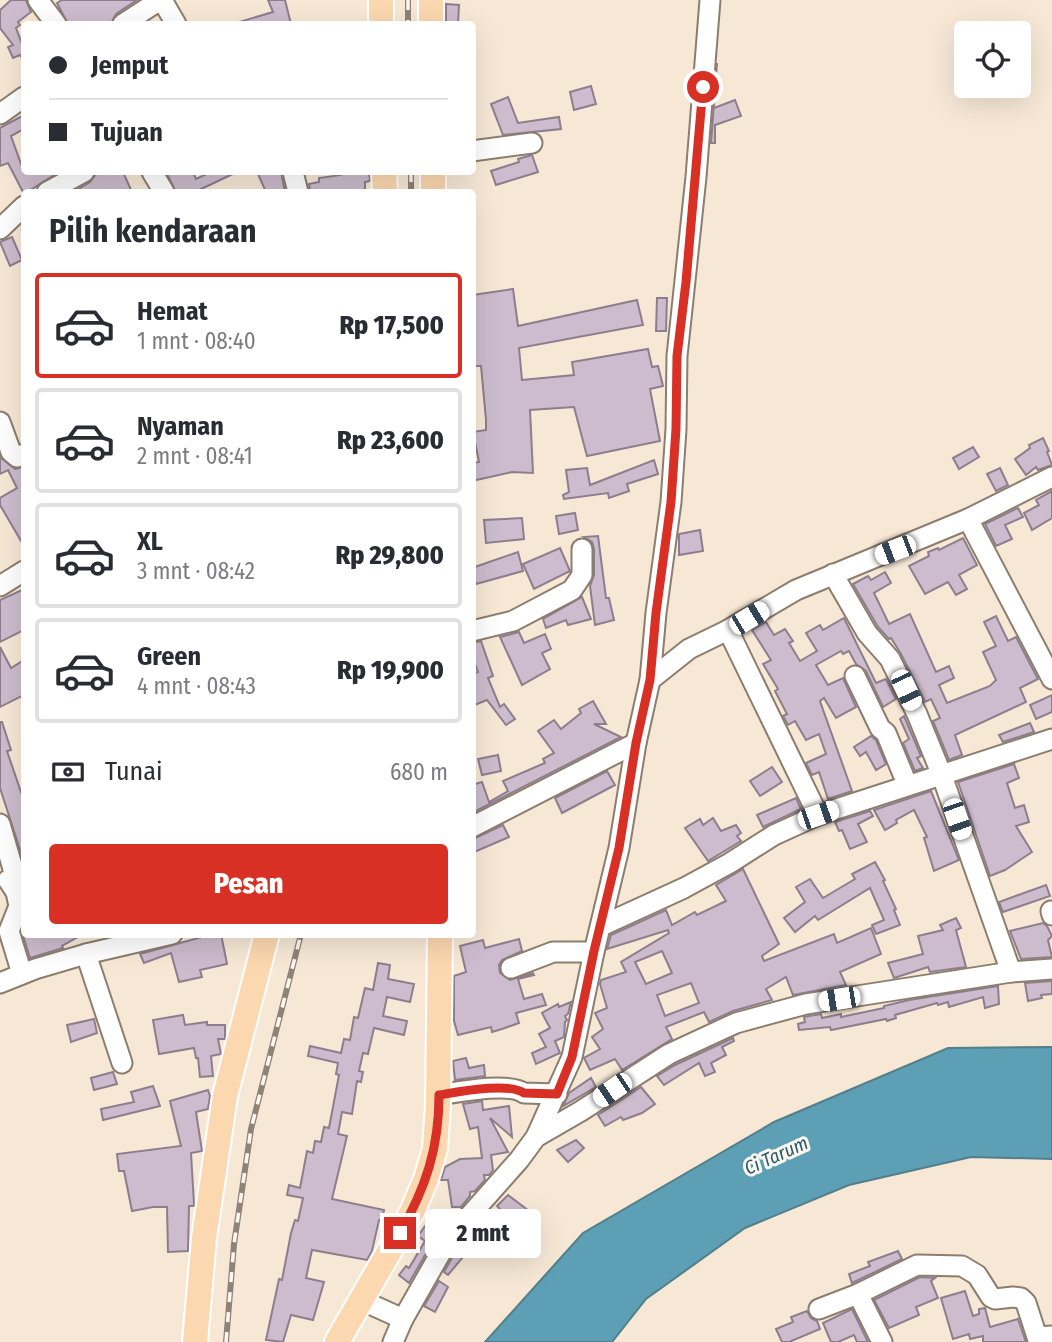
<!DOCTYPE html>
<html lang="id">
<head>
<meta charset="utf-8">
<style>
  body { margin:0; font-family:"Fira Sans Condensed",sans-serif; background:#f2f2f3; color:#2b2b33; height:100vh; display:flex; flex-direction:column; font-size:26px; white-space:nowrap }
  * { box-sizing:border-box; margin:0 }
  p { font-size:23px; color:#7c7c81 }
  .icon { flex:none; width:38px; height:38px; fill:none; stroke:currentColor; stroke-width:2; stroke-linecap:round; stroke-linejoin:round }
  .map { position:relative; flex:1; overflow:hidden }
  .details { position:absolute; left:21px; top:189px; width:455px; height:749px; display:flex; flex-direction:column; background:#fff; border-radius:7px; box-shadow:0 7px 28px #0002 }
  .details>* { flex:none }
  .hud { position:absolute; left:21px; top:21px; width:455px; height:154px; border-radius:7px; box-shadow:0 7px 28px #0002; display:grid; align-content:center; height:154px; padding:0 28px; background:#fff }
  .fabs { position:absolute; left:954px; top:21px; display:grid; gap:14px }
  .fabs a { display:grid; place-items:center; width:77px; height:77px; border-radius:7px; background:#fff; box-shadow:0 7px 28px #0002; font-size:35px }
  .end { position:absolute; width:32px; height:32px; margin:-16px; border:9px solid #d93025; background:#fff; box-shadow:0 0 0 4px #fff }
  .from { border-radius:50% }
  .bubble { position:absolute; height:49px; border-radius:7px; background:#fff; box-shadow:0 7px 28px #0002; font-size:23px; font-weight:800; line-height:49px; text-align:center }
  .car { position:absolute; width:21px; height:42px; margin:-21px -10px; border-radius:9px; box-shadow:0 0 5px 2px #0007; background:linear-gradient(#fff 24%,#345 0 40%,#fff 0 76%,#345 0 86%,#fff 0) }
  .hud b { display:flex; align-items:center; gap:24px; height:66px; font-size:26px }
  .hud b+b { border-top:2px solid #e1e1e2 }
  .hud i { width:18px; height:18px; background:#2b2b33 }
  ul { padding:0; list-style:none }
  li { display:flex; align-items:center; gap:21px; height:105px; margin:0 14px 10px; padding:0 14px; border:4px solid #e1e1e2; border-radius:7px }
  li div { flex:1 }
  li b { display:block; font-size:26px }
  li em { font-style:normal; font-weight:800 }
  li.selected { border-color:#d93025 }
  li>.icon { width:63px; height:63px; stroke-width:1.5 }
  h2 { padding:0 28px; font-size:32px; line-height:84px }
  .pay { display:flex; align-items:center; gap:18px; height:77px; padding:0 28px; font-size:26px }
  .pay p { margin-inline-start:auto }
  .button { display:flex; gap:14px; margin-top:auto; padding:14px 28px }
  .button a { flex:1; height:80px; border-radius:7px; background:#d93025; color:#fff; font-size:28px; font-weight:800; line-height:80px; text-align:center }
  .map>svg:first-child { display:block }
  .water { fill:#5d9fb4; stroke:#537f8c; stroke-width:2 }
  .building { fill:#ccbccd; stroke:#8d7e8e; stroke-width:2; fill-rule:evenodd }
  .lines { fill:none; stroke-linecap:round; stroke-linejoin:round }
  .minor-casing { stroke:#8c7e6e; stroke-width:23 }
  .major-casing { stroke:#fff; stroke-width:28 }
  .minor { stroke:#fff; stroke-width:19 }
  .major { stroke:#fcd8b0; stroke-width:24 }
  .rail-casing { stroke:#8d8377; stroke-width:6 }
  .rail { stroke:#fdf7ef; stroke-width:3.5; stroke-dasharray:10; stroke-linecap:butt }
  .route { stroke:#d93025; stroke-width:9 }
  .labels { text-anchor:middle; stroke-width:6; stroke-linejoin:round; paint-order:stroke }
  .water-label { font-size:19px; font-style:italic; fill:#265c6c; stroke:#fdf7ef }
</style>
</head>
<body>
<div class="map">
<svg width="1052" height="1342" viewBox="0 0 1052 1342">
  <rect width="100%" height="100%" fill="#f7e8d6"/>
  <polygon class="water" points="1052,1047 1052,1159 971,1157 849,1185 745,1228 646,1299 612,1342 485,1342 583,1233 774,1122 948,1048"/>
  <g class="building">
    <polygon points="11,0 26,0 31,12 18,22 20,25 16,28 24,49 24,61 20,55 13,58 8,47 13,45 0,28 0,10"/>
    <polygon points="62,0 137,0 116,14 111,24 68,24 57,3"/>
    <polygon points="268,0 285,0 291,24 240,24 239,22 273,12"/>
    <polygon points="446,4 459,5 458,24 446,24"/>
    <polygon points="717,63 714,108 735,100 741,116 715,125 715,143 711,143"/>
    <polygon points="591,86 596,104 574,110 570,92"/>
    <polygon points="508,97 518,123 559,117 561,129 503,135 491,104"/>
    <polygon points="24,115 24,129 11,136 24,172 59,172 24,194 8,163 0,166 0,128"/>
    <polygon points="532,155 538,172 496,185 491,171 519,162 518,159"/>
    <polygon points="102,172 123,172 132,192 78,192 77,190 90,182 96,174"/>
    <polygon points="166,172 193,172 196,179 211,172 237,172 199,190 200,192 176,192"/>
    <polygon points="257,172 281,172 285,192 266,192"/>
    <polygon points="341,172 369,172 370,181 365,182 365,192 310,192 309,184 319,182 319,178 341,175"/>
    <polygon points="12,237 22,260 10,266 0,242"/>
    <polygon points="513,289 518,326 637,300 643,325 519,348 522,380 574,375 572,362 648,349 652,367 658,366 663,386 650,389 660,441 587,456 574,407 530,410 533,473 512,472 472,481 472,463 479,462 473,432 486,430 486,420 481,366 472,366 472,295"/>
    <polygon points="657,298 667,298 666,331 656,331"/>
    <polygon points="1043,438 1049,451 1047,452 1052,465 1038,470 1036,467 1026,475 1015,459 1030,448 1029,445"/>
    <polygon points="973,447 979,457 959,469 953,458"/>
    <polygon points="0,457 15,469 24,467 24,546 0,505 0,498 17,488 8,470 0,474"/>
    <polygon points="654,460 658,474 627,484 629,491 609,498 608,493 564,499 563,495 569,492 566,470 587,468 590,485"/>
    <polygon points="1000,468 1008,485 996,491 987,474"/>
    <polygon points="1052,491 1052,518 1032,530 1024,513 1039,505 1036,500"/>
    <polygon points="1018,508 1023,517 1005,525 1012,539 996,546 985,524"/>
    <polygon points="575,513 578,530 559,534 556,516"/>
    <polygon points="522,518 524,539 486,543 484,520"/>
    <polygon points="700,530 703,551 679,555 679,534"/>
    <polygon points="598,536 606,598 609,598 614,620 595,625 590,586 594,575 594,549 592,542 584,537"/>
    <polygon points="963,538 977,565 959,575 967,589 956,595 948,582 925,594 909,566 929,556 928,552 938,548 939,550"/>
    <polygon points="560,548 570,571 534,589 523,564"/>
    <polygon points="518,552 523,571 476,584 472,568"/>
    <polygon points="885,572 891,583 874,593 889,624 910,614 936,672 949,666 954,678 939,685 947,703 990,686 996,680 983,652 996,646 984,622 996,616 1008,641 1016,637 1038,679 1020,688 1026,702 955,735 962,755 949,760 933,721 940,718 931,699 925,702 901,654 891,638 889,639 878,627 853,584 868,576 871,580"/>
    <polygon points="24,589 24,630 0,642 0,600"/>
    <polygon points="582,597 591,619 568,625 566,620 546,628 543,619"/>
    <polygon points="844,618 876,683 886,679 896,699 883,707 866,671 856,664 849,651 843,654 841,651 816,665 828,685 843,678 856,707 836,718 824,698 820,701 852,791 828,799 819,772 812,775 806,763 826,754 819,734 806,740 795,721 788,725 783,716 787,714 775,691 778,689 763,664 771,660 752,630 766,622 774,635 785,629 793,641 789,643 800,661 817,651 806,633 820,625 823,630"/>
    <polygon points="519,632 524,643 545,634 551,649 542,653 550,669 522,685 500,637"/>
    <polygon points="481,641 493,676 488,678 500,707 504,704 515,719 506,725 487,700 472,706 472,674 478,672 472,656 472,643"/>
    <polygon points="0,647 11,668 24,660 24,695 0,707"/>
    <polygon points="1052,695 1052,712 1036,719 1030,705"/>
    <polygon points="593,701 606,724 594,724 621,737 472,813 472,785 482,782 489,802 508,791 503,781 545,763 543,759 554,753 538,731 554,720 561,729 581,713 579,709"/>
    <polygon points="904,716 921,756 917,758 923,768 915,771 903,743 909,739 900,719"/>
    <polygon points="0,722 2,722 11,750 7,751 24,801 24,862 0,788"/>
    <polygon points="1030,723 1034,732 1003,742 999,735"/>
    <polygon points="871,736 876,740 886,764 876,770 866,752 860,756 854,747"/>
    <polygon points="498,755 501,771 482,775 478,759"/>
    <polygon points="1014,764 1019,778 1007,783 1015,808 1024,805 1029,822 1016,826 1032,852 1005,870 990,876 958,782"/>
    <polygon points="772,767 782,782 760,796 750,781"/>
    <polygon points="607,771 615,785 562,813 555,798"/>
    <polygon points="931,791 959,860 934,871 924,838 927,837 914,810 896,820 897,823 885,830 874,810"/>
    <polygon points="796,798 801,809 763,827 757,815"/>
    <polygon points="870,811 873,816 858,824 867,842 850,849 842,830 839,831 835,822"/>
    <polygon points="713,818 721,831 736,825 741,833 737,836 741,841 708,861 685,828 700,819 703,825"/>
    <polygon points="503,825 509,837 472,853 473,839"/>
    <polygon points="875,862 885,880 883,881 896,909 894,910 900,925 876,934 872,925 884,920 870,888 818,920 815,916 795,932 784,918 805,902 796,887 810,879 823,898 855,879 852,874"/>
    <path d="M743,869L779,944L762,956L764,961L834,934L837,943L871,928L881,954L840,972L846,985L793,995L786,977L766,989L772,1000L733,1011L709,1022L704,1012L666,1027L672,1039L622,1070L615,1059L590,1070L584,1058L600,1049L592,1037L603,1029L595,1013L607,1008L600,984L601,980L626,972L621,962L669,933L668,930L607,949L611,935L666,910L672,925L695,912L697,915L726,901L716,885ZM662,951L672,973L646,984L635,962ZM691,983L699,1003L665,1016L657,995Z"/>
    <polygon points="1046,885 1050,896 1003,912 999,902"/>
    <polygon points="956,918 961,928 956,930 966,967 930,972 928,967 894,978 888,963 923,954 918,936 943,930 940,925"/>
    <polygon points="1043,923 1047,926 1052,936 1048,940 1052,957 1021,959 1010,931"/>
    <polygon points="24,927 24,934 83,934 62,946 63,948 30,958 22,932"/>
    <polygon points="213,934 221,934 227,964 200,970 202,977 179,982 171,953 144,963 140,954"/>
    <polygon points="519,939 522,951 502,960 499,965 500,973 510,980 533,973 534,975 518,979 524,999 542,994 546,1005 516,1013 519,1023 502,1029 492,1032 491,1027 458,1035 454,1021 454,976 466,972 460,946 483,940 485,948"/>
    <polygon points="378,963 390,965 388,979 414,984 410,1002 387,997 383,1016 407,1021 404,1035 374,1028 368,1054 363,1053 359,1071 363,1072 361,1082 357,1081 352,1114 342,1112 338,1134 347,1136 332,1199 384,1210 382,1220 379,1220 372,1251 367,1260 312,1250 306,1278 324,1282 313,1320 291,1315 283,1342 266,1340 279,1279 282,1280 291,1233 295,1220 298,1221 303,1198 287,1195 289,1185 300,1188 307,1151 313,1153 315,1141 321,1142 324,1127 329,1128 339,1075 336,1074 338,1063 308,1056 310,1046 341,1053 344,1039 350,1040 354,1017 358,1018 365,988 373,990"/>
    <polygon points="1052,981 1052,994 1041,995 1042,998 1028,1001 1025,983"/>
    <polygon points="998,986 999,1004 985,1008 983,997 949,1007 948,1002 938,1005 937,1003 895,1015 896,1018 887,1021 886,1019 831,1030 830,1027 799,1030 798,1024 805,1022 804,1017 809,1016 821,1014 822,1018 841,1014 841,1017 884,1008 884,1006 909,1000"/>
    <polygon points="571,1002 568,1014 565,1016 567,1020 565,1022 564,1037 555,1041 560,1053 536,1064 532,1053 546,1047 539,1034 550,1028 542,1013 558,1004 559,1007"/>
    <polygon points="183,1015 185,1025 207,1022 207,1025 225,1025 225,1039 218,1039 221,1054 211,1056 213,1076 200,1077 198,1058 196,1058 194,1048 159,1054 153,1020"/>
    <polygon points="94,1019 97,1033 71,1042 67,1025"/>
    <polygon points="733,1038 734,1041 722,1047 726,1055 711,1063 715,1072 705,1076 699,1063 664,1085 657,1076 675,1065"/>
    <polygon points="466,1058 469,1068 484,1065 485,1076 455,1080 453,1061"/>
    <polygon points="113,1072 117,1084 94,1090 91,1078"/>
    <polygon points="591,1078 596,1087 563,1106 569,1093"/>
    <polygon points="153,1086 160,1106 103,1120 101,1109 134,1102 131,1092"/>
    <polygon points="641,1087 655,1104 642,1113 623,1120 621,1117 605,1126 598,1115"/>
    <polygon points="208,1090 210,1096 208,1109 196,1112 202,1151 191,1153 194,1204 194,1206 189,1206 188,1251 168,1252 167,1207 153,1207 132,1211 124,1171 119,1171 117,1154 181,1146 170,1101"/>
    <polygon points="482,1101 483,1110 509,1106 512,1137 490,1118 508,1152 491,1155 493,1170 489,1175 484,1175 485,1180 475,1191 470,1192 470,1196 461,1207 452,1207 448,1180 441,1180 445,1167 460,1159 482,1158 478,1127 470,1129 463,1104"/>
    <polygon points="576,1140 584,1148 568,1162 557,1150"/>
    <polygon points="508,1195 529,1211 519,1225 509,1217 498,1226 497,1225 473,1248 472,1246 448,1275 444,1272 458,1247 473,1230 473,1233 488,1217 500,1209 497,1206"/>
    <polygon points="428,1222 439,1231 409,1283 399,1275 406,1266 409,1268 425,1241 418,1236"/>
    <polygon points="898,1251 902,1259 852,1283 849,1274 870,1266 868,1262"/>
    <polygon points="920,1277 935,1278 931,1281 938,1298 916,1307 919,1315 889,1328 874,1300"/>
    <polygon points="439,1281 448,1287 435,1312 424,1306"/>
    <polygon points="965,1291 973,1316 979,1314 979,1309 985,1308 990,1327 1018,1319 1026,1342 983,1342 983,1336 970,1339 969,1334 953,1339 941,1298"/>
    <polygon points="852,1309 868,1342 857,1342 854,1335 838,1342 831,1342 823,1323"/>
    <polygon points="807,1311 811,1318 817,1321 820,1329 789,1342 782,1342 776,1329 793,1322 791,1317"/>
  </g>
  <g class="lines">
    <g class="minor-casing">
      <g id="minor">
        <polyline points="38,0 56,24"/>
        <polyline points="162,0 176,24"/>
        <polyline points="123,24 160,0"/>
        <polyline points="0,114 24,97"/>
        <polyline points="472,151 532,143"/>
        <polyline points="152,172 164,192"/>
        <polyline points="293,172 298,192"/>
        <polyline points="47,192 84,172"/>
        <polyline points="0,229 24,206"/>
        <polyline points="0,422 11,452 17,457 24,454"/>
        <polyline points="968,519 1052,679"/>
        <polyline points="833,574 867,633 890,659 917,714 941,773 1011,972"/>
        <polyline points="0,586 24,571"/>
        <polyline points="728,630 818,815"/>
        <polyline points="472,631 513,621 572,590 582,575 582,549"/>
        <polyline points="855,676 880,728 886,733 907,784"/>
        <polyline points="650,680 689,649 728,630 796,590 968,519 1052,477"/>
        <polyline points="0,824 15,876"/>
        <polyline points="472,827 636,743"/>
        <polyline points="8,880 16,892 19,906 9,931 22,974"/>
        <polyline points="1051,911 1052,915"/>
        <polyline points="601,926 684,888 730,863 774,835 818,815 1052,739"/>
        <polyline points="86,954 122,1063"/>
        <polyline points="511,968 553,952 594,952"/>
        <polyline points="0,983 35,969 86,954 172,934"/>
        <path d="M439,1095C458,1092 508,1082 524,1093L557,1094"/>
        <polyline points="536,1137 572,1057 594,952 619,848 636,743 650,680 656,613 671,502 676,429 677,356 696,177 710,0"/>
        <polyline points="858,1294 882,1342"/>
        <polyline points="361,1300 403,1319"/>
        <polyline points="819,1309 858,1294 917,1265 962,1266 977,1275 991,1297 995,1299 1013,1297 1021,1298 1026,1303 1037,1337 1052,1336"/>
        <polyline points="393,1342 403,1319 448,1240 519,1160 536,1137 581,1111 669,1054 736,1023 806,1004 1011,972 1052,969"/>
      </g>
    </g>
    <g class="major-casing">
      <g id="major">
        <polyline points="381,0 381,24"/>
        <polyline points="431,0 431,24"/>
        <polyline points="384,172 385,192"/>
        <polyline points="433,172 433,192"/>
        <polyline points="195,1342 204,1238 225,1096 267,934"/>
        <polyline points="337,1342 412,1212 426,1179 435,1149 438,1105 440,934"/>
      </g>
    </g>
    <use href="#minor" class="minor"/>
    <use href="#major" class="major"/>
    <g class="rail-casing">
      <g id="rail">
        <polyline points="408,0 408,24"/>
        <polyline points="411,172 411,192"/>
        <polyline points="226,1342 234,1244 251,1129 301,934"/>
      </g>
    </g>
    <use href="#rail" class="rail"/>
  </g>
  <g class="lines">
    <path class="route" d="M400,1233C426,1187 439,1148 439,1095C458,1092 508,1082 524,1093L557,1094L572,1057L594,951L619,848L636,743L650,680L656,613L671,502L676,429L677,356L686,282L703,87"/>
  </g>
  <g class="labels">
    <g class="water-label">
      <text transform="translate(776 1155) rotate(-24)" y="7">Ci Tarum</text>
    </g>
  </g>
</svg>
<div class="fabs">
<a><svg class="icon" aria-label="locate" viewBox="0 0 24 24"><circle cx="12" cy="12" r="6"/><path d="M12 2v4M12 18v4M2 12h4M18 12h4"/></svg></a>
</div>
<i class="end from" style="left:703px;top:87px"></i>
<i class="end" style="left:400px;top:1233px"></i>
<div class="bubble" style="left:425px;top:1209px;width:116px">2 mnt</div>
<i class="car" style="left:895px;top:550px;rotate:249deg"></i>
<i class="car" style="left:749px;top:618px;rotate:59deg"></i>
<i class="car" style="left:906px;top:690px;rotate:155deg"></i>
<i class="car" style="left:818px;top:815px;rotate:71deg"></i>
<i class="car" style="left:957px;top:819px;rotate:161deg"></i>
<i class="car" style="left:839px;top:999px;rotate:261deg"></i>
<i class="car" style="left:612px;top:1090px;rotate:236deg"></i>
<div class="hud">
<b><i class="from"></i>Jemput</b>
<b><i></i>Tujuan</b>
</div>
<section class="details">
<h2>Pilih kendaraan</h2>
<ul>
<li class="selected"><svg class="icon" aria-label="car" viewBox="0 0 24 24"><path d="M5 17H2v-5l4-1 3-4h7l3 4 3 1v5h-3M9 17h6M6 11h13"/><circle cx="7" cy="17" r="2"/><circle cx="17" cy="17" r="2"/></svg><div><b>Hemat</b><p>1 mnt · 08:40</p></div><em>Rp 17,500</em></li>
<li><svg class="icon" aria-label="car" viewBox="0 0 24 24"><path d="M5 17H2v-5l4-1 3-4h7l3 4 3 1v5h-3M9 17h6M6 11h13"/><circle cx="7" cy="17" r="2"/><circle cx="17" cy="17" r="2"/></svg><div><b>Nyaman</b><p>2 mnt · 08:41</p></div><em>Rp 23,600</em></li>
<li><svg class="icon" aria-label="car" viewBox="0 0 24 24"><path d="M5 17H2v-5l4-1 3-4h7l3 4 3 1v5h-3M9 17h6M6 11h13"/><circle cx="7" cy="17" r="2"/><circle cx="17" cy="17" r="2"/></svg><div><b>XL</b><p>3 mnt · 08:42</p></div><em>Rp 29,800</em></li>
<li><svg class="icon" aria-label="car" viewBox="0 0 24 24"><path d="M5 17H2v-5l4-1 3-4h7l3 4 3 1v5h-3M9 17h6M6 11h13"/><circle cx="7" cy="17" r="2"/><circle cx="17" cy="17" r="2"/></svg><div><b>Green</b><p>4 mnt · 08:43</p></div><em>Rp 19,900</em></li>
</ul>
<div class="pay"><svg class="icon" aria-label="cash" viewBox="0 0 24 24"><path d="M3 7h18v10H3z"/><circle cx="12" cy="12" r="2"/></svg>Tunai<p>680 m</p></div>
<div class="button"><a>Pesan</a></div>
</section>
</div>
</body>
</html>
